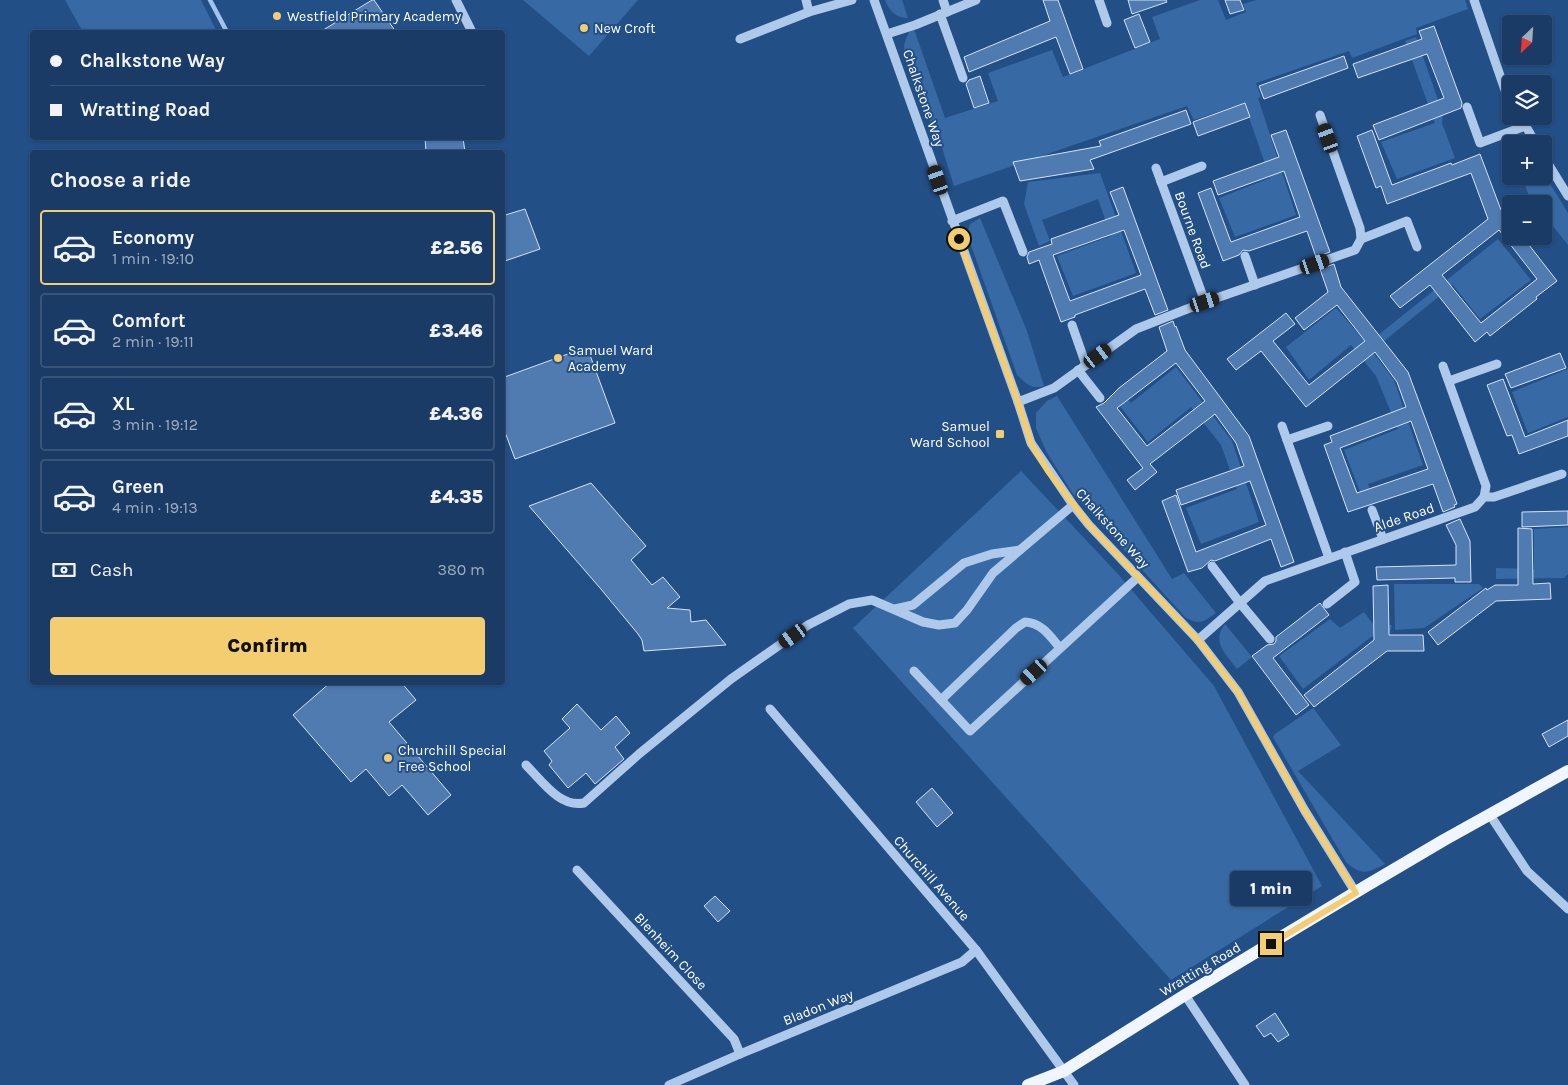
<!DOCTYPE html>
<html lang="en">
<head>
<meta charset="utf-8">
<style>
  body { margin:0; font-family:Karla,sans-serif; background:#27466e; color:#f1f3f6; height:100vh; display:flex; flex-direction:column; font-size:19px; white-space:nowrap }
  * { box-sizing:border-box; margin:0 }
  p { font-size:16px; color:#9fadbf }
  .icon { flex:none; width:28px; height:28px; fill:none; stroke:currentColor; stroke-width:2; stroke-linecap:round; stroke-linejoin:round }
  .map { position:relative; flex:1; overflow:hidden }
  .sheet { position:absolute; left:30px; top:150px; width:475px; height:535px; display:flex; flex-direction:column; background:#1a3b65; border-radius:5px; box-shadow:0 1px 4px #0004,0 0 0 1px #385579 }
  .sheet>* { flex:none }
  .guide { position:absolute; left:30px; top:30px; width:475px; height:110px; border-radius:5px; box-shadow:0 1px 4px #0004,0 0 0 1px #385579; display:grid; align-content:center; height:110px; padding:0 20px; background:#1a3b65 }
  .needle { width:32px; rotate:205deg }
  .fabs { position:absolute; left:1502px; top:15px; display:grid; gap:10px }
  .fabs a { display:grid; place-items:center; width:50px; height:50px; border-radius:5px; background:#1a3b65; box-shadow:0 1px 4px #0004,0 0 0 1px #385579; font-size:25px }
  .end { position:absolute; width:22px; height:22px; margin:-11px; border:6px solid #f4cd70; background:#111; box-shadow:0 0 0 2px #111 }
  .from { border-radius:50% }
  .bubble { position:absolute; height:35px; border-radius:5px; background:#1a3b65; box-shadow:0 1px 4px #0004,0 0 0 1px #385579; font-size:16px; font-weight:800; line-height:35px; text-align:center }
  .car { position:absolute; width:15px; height:30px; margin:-15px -8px; border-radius:6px; box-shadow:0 0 4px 1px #0007; background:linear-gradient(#222 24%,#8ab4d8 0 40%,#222 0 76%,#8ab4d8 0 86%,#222 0) }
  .guide b { display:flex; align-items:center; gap:18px; height:48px; font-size:19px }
  .guide b+b { border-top:1px solid #385579 }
  .guide i { width:12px; height:12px; background:#f1f3f6 }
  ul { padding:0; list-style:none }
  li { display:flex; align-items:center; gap:15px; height:75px; margin:0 10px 8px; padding:0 10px; border:2px solid #385579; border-radius:5px }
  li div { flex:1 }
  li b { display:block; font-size:19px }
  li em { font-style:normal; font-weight:800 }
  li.active { border-color:#f4cd70 }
  li>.icon { width:45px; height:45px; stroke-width:1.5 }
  h2 { padding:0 20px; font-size:22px; line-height:60px }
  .pay { display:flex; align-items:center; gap:12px; height:55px; padding:0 20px; font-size:19px }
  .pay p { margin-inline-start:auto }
  .primary-button { display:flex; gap:10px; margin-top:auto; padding:10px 20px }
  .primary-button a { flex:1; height:58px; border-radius:5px; background:#f4cd70; color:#111; font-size:20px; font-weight:800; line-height:58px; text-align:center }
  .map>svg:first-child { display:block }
  .green { fill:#3769a4 }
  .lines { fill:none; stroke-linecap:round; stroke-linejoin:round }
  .stream { stroke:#a2c4ea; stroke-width:4.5 }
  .building { fill:#507bb1; stroke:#d2e3f7; fill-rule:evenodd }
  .minor { stroke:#aec9e9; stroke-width:9 }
  .major { stroke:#f1f6fe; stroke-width:12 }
  .route { stroke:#f4cd70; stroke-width:6 }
  .poi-dot { fill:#f4cd70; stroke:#234f87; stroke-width:2 }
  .labels { text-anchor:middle; stroke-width:4; stroke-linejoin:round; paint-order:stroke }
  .poi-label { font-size:14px; fill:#fff; stroke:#234f87; text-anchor:start }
  .street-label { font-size:14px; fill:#fff; stroke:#234f87 }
</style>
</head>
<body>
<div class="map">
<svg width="1568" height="1085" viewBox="0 0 1568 1085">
  <rect width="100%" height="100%" fill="#234f87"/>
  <g class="green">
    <polygon points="65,0 201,0 217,32 83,32"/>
    <polygon points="523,0 638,0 589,56"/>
    <path d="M885,0H902L908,18C896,18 889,11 885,0Z"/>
    <path d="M1200,0H1218L1226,20L1246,12L1243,4L1256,0H1465L1468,9L1416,28L1417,34L1352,58L1349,51L1256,83L1261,97L1258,98L1296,215L1235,237L1219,198L1270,178L1244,103L1194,120L1187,106L954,186L934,122L931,123C922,102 905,69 904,47C904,42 907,37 909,32L914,29L945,118L998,101L988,73L1052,50L1063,77L1160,39L1152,17Z"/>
    <polygon points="1416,37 1443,114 1442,123 1455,158 1397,179 1381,142 1435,123 1405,41"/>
    <polygon points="1100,173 1136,273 1073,296 1057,256 1111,236 1098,199 1042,220 1050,241 1039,246 1024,204 1028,182"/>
    <polygon points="1544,174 1568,213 1568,245 1544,215 1544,204 1535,204 1530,198 1521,176 1544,176"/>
    <path d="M980,218L1027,331L1044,386C1031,390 1026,383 1017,375L967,234L970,224Z"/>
    <polygon points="1498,239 1531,280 1480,319 1453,285 1372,351 1394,380 1423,465 1368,484 1374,503 1365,505 1344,450 1398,429 1376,376 1351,345 1309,380 1286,347 1336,308 1367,344"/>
    <polygon points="1176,367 1232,441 1259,522 1201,544 1186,508 1237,489 1221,445 1191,407 1148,442 1112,396 1119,389 1131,403"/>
    <polygon points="1568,369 1568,417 1528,433 1512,392"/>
    <path d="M1057,396L1172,579L1184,573L1216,613C1203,622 1201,625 1186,618L1073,494L1047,453L1036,428V413L1047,401Z"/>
    <polygon points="1021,471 1117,573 1214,686 1322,886 1171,980 853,628"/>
    <polygon points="1568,527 1568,574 1564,578 1496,579 1496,568 1534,569 1534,529"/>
    <polygon points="1394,584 1479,584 1483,588 1424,628 1395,630"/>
    <polygon points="1364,612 1373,624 1392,625 1390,633 1371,637 1303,689 1279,656 1330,619 1340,628"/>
    <path d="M1225,624L1252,657L1237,669C1226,654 1211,642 1225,624Z"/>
    <path d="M1313,708L1341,745L1298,771L1385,864C1367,873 1362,876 1346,862L1273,737L1275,734Z"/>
  </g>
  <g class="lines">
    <polyline class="stream" points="210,0 227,32"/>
  </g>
  <g class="building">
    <polygon points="372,0 374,0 396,32 320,32"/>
    <polygon points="1043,0 1058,0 1083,69 1070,74 1056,37 969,72 964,57 1050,21"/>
    <polygon points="1128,0 1166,0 1167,2 1132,14"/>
    <polygon points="1225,0 1240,0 1244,10 1230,14"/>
    <polygon points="1139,14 1150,42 1135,48 1124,20"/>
    <polygon points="1434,26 1462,103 1461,108 1379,140 1373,125 1444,98 1427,54 1358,78 1353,64 1422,39 1419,31"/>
    <polygon points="1344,56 1348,68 1264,99 1259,86"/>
    <polygon points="980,76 989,103 974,108 966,84 969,80"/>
    <polygon points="1245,103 1250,117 1198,136 1193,122"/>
    <polygon points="1186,110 1191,124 1090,160 1094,169 1020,181 1013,162 1101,146 1099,141"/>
    <polygon points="1286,130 1330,252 1316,257 1307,231 1249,251 1243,250 1239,255 1223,261 1198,193 1211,188 1231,242 1300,217 1284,171 1218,195 1213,181 1279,157 1271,135"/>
    <path d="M1372,130L1392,185L1451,163L1452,165L1480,154L1501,210L1511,222V236H1522L1557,281L1536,297L1537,299L1490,336L1487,332L1475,342L1430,285L1400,308L1390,296L1488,219L1471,173L1387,204L1381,186L1376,188L1357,136ZM1499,230L1537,279L1481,323L1442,275Z"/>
    <polygon points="425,138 463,138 465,152 426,152"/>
    <path d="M1123,187L1168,310L1155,315L1145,289L1075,315V317L1061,322L1039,260L1029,264L1027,257L1029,252L1052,244L1051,239L1119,215L1110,192ZM1124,230L1141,275L1070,301L1053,255Z"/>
    <polygon points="525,209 540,249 502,262 502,216"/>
    <path d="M1334,264L1341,287L1408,372L1457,504L1454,505L1455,507L1443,512L1433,484L1348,512L1324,445L1332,442L1330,436L1406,407L1397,382L1375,352L1306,407L1261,351L1236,370L1227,359L1286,313L1295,324L1273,341L1309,385L1365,341L1337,305L1304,330L1295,318L1328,292L1320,269ZM1411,421L1428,469L1357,493L1340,448Z"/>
    <path d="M1173,321L1175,327L1176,326L1185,350L1249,436L1294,562L1281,567L1271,539L1215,561L1211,560L1202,568L1188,572L1162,501L1176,495L1196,552L1266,525L1250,481L1181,505L1176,490L1244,466L1236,443L1215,414L1150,464L1157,472L1135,490L1127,480L1143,468L1096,407L1104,403L1119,388L1167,351L1159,327ZM1176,363L1205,401L1147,446L1117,408Z"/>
    <polygon points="587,347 615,423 515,459 502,424 502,378"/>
    <polygon points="1560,353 1566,368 1511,388 1505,374"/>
    <polygon points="1503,379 1525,437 1568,420 1568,436 1519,454 1512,435 1507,436 1487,385"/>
    <polygon points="591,483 646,546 631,560 652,585 663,577 680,597 667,608 690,610 691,622 706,620 726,645 644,651 642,640 638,634 600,588 529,506"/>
    <polygon points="1568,511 1568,525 1522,527 1522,512"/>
    <polygon points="1460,519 1470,541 1471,582 1455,582 1455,578 1377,580 1376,567 1456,565 1456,545 1446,525"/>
    <polygon points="1518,528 1532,529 1533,584 1550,583 1551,599 1496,601 1438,645 1428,632 1486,588 1487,590 1495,585 1518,585"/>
    <polygon points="1388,585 1389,635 1423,635 1424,651 1387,651 1314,707 1304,695 1374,640 1373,586"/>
    <polygon points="1320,603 1329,615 1273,658 1309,705 1296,715 1252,656 1267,645 1274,644 1276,641 1276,637"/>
    <polygon points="331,682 401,682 416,700 389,722 451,795 428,815 402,785 389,796 366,769 351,782 293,715"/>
    <polygon points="577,704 601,730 616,716 630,733 615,747 624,759 595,784 586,773 568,788 549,765 552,761 544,751 570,728 562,719"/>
    <polygon points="1568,720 1568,736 1549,747 1542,734"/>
    <polygon points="932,788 953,813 937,827 916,802"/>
    <polygon points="715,896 730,911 718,922 704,906"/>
    <polygon points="1275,1013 1289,1035 1278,1042 1271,1033 1264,1037 1256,1026"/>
  </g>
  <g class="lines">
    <g class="minor">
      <polyline points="456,0 472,32"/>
      <polyline points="806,0 809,12"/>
      <polyline points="874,0 1018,402 1031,443 1073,505 1089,525 1198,640 1238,692 1305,811 1356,893"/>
      <polyline points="943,0 947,12"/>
      <polyline points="1099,0 1107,23"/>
      <polyline points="1474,0 1506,93 1511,102"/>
      <polyline points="940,14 963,78"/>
      <polyline points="887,34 915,25 976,0"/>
      <polyline points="740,39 809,12 852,0"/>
      <polyline points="1467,107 1480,143 1525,126"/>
      <polyline points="1520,116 1536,144"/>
      <polyline points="1544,157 1568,196"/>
      <polyline points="1156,168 1205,302"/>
      <polyline points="1161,182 1202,166"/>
      <polyline points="952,221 1003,201 1023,252"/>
      <polyline points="1361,239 1407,221 1417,247"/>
      <polyline points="1245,256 1255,285"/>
      <polyline points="1072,325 1086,365"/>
      <polyline points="1443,366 1486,486 1484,497"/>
      <polyline points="1078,370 1100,398"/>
      <polyline points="1449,381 1497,364"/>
      <polyline points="1018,402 1054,388 1136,329 1205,302 1355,250 1361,239 1360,228 1320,115"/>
      <polyline points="1282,426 1329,558"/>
      <polyline points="1287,440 1328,426"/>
      <polyline points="1372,510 1383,539"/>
      <polyline points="1212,566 1240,603 1270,639"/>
      <polyline points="1327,604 1355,582 1345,552"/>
      <polyline points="895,609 913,605 964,563 992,554 1020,550"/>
      <polyline points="1198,640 1265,581 1475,507 1484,497 1494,497 1562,474"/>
      <polyline points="914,671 970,731 1138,577"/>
      <path d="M941,700L1016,628L1025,622C1042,623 1050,636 1060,648"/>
      <polyline points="770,709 976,950 1074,1085"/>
      <path d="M526,765C542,781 560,808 584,803L639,754L731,679L808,625L849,604L872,600L923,622L939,625L955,623L967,610L993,573L1073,505"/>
      <polyline points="1490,815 1527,871 1568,909"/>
      <polyline points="577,870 734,1039 740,1054"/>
      <polyline points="1185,995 1245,1085"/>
      <polyline points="669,1085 740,1054 962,962 976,950"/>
    </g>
    <polyline class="major" points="1028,1085 1064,1071 1185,995 1366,886 1444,840 1568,771"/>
  </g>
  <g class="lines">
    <polyline class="route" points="959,239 1018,402 1031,443 1048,471 1089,525 1198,640 1238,692 1305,811 1356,893 1271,944"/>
  </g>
  <g class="poi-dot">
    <circle cx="277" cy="16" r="5"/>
    <circle cx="584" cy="28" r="5"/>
    <circle cx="558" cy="358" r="5"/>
    <rect x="995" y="429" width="10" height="10" rx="2.5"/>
    <circle cx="388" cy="758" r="5"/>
  </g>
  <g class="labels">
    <g class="poi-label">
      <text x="287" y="21">Westfield Primary Academy</text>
      <text x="594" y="33">New Croft</text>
      <text x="568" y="355">Samuel Ward<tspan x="568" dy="16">Academy</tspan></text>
      <text x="990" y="431" text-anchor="end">Samuel<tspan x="990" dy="16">Ward School</tspan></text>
      <text x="398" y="755">Churchill Special<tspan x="398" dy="16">Free School</tspan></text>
    </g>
    <g class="street-label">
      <text transform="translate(924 98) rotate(71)" y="5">Chalkstone Way</text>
      <text transform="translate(1193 230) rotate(70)" y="5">Bourne Road</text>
      <text transform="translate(1404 517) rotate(-19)" y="5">Alde Road</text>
      <text transform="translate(1113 528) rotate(48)" y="5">Chalkstone Way</text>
      <text transform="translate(932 878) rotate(49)" y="5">Churchill Avenue</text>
      <text transform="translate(671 951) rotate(47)" y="5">Blenheim Close</text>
      <text transform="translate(1200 969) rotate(-31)" y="5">Wratting Road</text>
      <text transform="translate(818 1007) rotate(-22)" y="5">Bladon Way</text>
    </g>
  </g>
</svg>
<div class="fabs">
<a><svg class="needle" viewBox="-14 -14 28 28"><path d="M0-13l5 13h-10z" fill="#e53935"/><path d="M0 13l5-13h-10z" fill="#9fadbf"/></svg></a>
<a><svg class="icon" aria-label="layers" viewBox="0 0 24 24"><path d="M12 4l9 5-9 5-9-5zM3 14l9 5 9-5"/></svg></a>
<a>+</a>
<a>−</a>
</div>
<i class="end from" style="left:959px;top:239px"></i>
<i class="end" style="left:1271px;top:944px"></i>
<div class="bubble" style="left:1230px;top:871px;width:82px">1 min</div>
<i class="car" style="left:1328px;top:138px;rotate:340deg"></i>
<i class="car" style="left:938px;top:180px;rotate:341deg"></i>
<i class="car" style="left:1315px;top:264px;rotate:71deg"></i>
<i class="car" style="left:1205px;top:302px;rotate:72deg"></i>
<i class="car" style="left:1098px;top:356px;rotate:54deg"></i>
<i class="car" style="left:793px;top:636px;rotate:235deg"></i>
<i class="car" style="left:1034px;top:672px;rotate:228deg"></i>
<div class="guide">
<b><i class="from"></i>Chalkstone Way</b>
<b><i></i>Wratting Road</b>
</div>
<section class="sheet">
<h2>Choose a ride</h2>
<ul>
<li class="active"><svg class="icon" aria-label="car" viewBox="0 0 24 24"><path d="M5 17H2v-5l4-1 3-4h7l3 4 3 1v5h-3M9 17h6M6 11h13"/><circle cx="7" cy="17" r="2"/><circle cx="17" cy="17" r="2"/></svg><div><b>Economy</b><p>1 min · 19:10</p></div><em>£2.56</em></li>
<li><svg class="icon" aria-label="car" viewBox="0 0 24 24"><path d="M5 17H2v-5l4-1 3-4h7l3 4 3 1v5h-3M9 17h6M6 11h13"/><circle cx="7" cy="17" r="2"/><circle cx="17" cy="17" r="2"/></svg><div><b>Comfort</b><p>2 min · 19:11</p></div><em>£3.46</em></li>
<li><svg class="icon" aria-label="car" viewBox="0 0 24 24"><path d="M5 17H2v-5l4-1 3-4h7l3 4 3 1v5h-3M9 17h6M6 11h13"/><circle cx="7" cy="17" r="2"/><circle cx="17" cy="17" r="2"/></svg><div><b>XL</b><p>3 min · 19:12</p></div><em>£4.36</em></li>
<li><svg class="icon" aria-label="car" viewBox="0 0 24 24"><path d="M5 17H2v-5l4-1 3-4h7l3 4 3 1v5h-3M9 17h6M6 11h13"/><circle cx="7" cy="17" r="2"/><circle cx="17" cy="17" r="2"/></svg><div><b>Green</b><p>4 min · 19:13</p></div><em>£4.35</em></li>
</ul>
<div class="pay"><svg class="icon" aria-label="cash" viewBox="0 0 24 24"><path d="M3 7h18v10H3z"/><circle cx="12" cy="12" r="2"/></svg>Cash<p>380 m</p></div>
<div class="primary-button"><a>Confirm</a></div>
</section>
</div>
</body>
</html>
